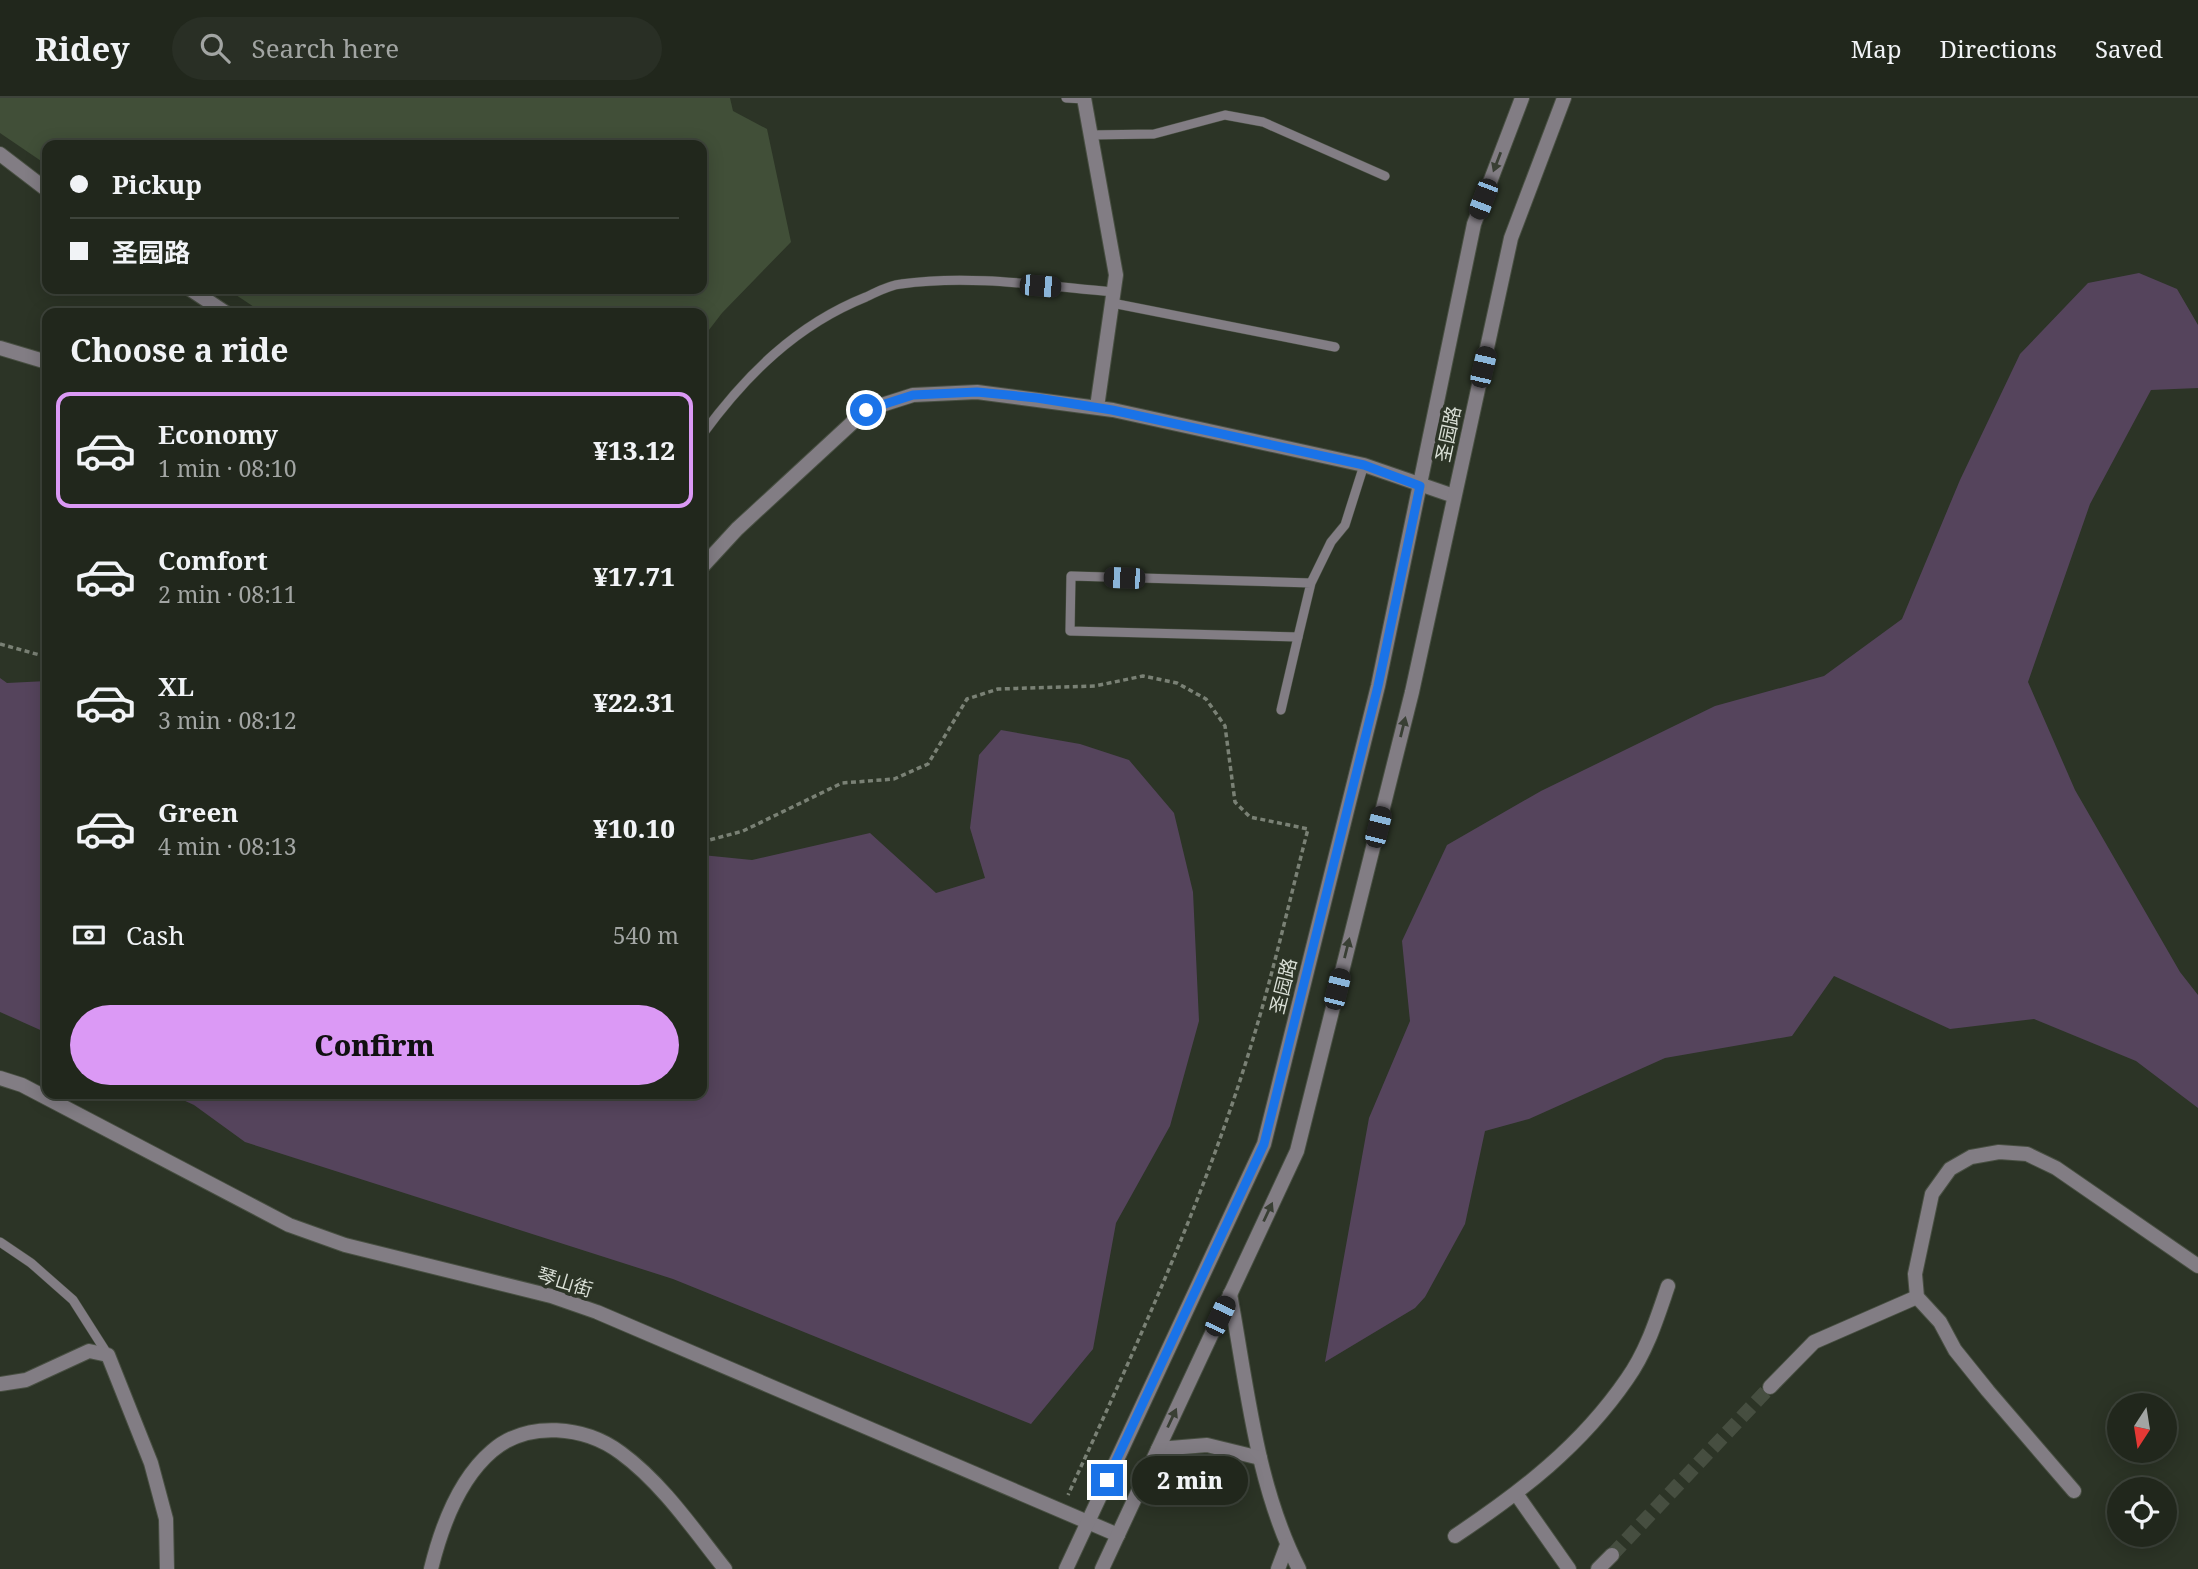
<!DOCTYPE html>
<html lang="en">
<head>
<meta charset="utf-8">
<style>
  body { margin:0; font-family:"Noto Serif","Noto Sans SC",serif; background:#292f25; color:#f1f3f6; height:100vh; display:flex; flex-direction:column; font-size:26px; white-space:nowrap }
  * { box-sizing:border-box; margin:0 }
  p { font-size:23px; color:#a2a5a3 }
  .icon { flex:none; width:38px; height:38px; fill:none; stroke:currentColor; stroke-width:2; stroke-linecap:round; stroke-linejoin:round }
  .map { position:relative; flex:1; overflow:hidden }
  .side { position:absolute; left:42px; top:210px; width:665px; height:791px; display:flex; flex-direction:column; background:#21271c; border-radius:14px; box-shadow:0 4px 18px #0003,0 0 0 2px #3e443b }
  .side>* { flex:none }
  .guide { position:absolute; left:42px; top:42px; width:665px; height:154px; border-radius:14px; box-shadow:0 4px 18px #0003,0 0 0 2px #3e443b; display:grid; align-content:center; height:154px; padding:0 28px; background:#21271c }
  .needle { width:46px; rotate:192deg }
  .tools { position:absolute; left:2107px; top:1295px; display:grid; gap:14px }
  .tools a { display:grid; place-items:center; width:70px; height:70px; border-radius:50%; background:#21271c; box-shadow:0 4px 18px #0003,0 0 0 2px #3e443b; font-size:35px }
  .end { position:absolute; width:32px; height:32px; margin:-16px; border:9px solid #1a73e8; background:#fff; box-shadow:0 0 0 4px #fff }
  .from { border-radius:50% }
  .bubble { position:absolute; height:49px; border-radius:24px; background:#21271c; box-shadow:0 4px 18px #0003,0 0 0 2px #3e443b; font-size:23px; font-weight:800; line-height:49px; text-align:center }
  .car { position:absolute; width:21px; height:42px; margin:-21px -10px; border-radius:9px; box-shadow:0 0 5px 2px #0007; background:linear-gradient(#222 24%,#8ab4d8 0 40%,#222 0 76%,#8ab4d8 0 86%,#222 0) }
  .guide b { display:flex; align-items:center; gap:24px; height:66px; font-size:26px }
  .guide b+b { border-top:2px solid #3e443b }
  .guide i { width:18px; height:18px; background:#f1f3f6 }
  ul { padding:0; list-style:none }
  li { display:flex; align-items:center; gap:21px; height:116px; margin:0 14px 10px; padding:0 14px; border:4px solid transparent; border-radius:14px }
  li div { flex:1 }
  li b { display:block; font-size:26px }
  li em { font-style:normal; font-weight:800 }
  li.current { border-color:#db99f5 }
  li>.icon { width:63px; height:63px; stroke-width:1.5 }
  h2 { padding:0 28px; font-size:32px; line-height:84px }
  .pay { display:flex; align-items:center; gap:18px; height:77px; padding:0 28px; font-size:26px }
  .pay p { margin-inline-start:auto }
  .action { display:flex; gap:14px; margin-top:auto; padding:14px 28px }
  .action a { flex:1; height:80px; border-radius:42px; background:#db99f5; color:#111; font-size:28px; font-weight:800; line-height:80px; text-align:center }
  header { display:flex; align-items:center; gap:42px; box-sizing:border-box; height:98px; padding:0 35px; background:#21271c; border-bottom:2px solid #3e443b }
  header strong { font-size:33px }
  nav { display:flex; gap:38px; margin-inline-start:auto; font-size:24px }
  .search { width:490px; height:63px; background:#292f25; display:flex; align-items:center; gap:18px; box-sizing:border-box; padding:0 24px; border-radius:38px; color:#a2a5a3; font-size:26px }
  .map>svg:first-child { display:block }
  .green { fill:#414f38 }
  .water { fill:#55445c }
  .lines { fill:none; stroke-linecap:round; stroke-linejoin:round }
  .minor-tunnel { stroke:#464e40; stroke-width:14; stroke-dasharray:14 7; stroke-linecap:butt }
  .service-casing { stroke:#484f42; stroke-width:10 }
  .minor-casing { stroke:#484f42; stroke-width:16 }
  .tertiary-casing { stroke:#484f42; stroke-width:16 }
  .path { stroke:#7a8175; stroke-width:3.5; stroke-dasharray:5 3.5; stroke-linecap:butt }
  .service { stroke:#827d84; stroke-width:9 }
  .minor { stroke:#827d84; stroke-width:14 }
  .tertiary { stroke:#827d84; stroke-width:14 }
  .oneway { fill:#393f34 }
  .route { stroke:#1a73e8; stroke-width:9 }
  .labels { text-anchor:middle; stroke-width:7; stroke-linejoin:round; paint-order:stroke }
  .street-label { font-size:19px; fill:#d8ded5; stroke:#2c3426 }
</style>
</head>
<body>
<header>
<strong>Ridey</strong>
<div class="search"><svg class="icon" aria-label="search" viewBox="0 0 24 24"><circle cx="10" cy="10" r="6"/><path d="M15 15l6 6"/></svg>Search here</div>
<nav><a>Map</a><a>Directions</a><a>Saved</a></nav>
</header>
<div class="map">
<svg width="2198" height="1471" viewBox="0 0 2198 1471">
  <rect width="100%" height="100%" fill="#2c3426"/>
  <polygon class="green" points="0,0 730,0 733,13 767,31 791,144 722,215 702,241 702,215 263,215 227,191 702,191 702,47 47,47 47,67 0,35"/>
  <g class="water">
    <polygon points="2139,175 2177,191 2198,227 2198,290 2151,292 2090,406 2028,584 2075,692 2180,874 2198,897 2198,1010 2136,963 2034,921 1950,931 1834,878 1792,938 1665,960 1529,1021 1485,1033 1465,1126 1425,1199 1415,1210 1325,1264 1369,1020 1410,923 1402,843 1447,747 1541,693 1715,608 1824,578 1902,521 1960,382 2020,256 2088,185"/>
    <polygon points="0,580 7,585 47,583 47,935 0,914"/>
    <polygon points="1001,632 1080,646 1129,662 1174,715 1193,794 1199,923 1170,1028 1116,1125 1093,1251 1031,1326 673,1181 245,1044 194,1007 170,996 702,996 702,757 752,762 870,735 936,795 985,780 970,730 979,657"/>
  </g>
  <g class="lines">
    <polyline class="minor-tunnel" points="1612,1457 1770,1289"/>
    <g class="service-casing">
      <g id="service">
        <polyline points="1066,0 1084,1"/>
        <polyline points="1090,37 1154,36 1225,17 1263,24 1385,78"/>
        <polyline points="1112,205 1335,249"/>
        <path d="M702,337C746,277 796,227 866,199C877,194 889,187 901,186C971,176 1044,188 1114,194"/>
        <polyline points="1311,485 1298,539 1070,533 1071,478 1311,485 1331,444 1345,427 1364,367"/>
        <polyline points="1281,612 1298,539"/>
        <polyline points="0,1144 31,1165 73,1202 108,1257"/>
      </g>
    </g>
    <g class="minor-casing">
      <g id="minor">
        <polyline points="1084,0 1116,177 1097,309"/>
        <polyline points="0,56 47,92"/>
        <polyline points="190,191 226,215"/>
        <polyline points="0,250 47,264"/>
        <polyline points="702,469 737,431 866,312 913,297 977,294 1113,312 1364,367 1454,398"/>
        <path d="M1230,1196C1247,1287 1256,1387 1299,1471"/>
        <polyline points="0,1286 26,1282 89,1253 108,1257 151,1365 166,1421 167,1471"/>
        <polyline points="1770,1289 1814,1244 1917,1199"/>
        <polyline points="1158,1351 1207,1347 1260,1360"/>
        <polyline points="2074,1393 1988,1293 1955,1252 1940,1224 1917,1199 1915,1176 1932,1096 1950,1071 1971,1059 1999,1054 2027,1056 2056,1070 2198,1168"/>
        <polyline points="1517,1397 1569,1471"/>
        <path d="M1455,1438C1521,1394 1581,1348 1627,1281C1647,1253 1657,1220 1668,1188"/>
        <path d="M431,1471C441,1430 458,1382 492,1353C528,1322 585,1328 621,1355C662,1385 694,1432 725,1471"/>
        <polyline points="1278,1471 1287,1447"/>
        <polyline points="1598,1471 1612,1457"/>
      </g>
    </g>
    <g class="tertiary-casing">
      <g id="tertiary">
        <polyline points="0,980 22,987 289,1127 345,1147 551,1198 597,1214 1118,1437"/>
        <polyline points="1066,1471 1264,1046 1378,588 1474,126 1522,0"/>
        <polyline points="1102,1471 1297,1053 1412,594 1511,140 1564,0"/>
      </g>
    </g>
    <g class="path">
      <polyline points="0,546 47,559"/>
      <path d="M702,744L743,733L842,685L894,681L928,666L967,601L998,591L1095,588L1143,578L1177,585L1206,601L1225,628L1235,704L1250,719L1308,731C1290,800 1274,872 1253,941C1206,1098 1136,1249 1068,1397"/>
    </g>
    <use href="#service" class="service"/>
    <use href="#minor" class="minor"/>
    <use href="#tertiary" class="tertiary"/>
  </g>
  <defs><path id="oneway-solid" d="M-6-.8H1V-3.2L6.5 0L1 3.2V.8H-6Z" transform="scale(1.75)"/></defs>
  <g class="oneway">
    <use href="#oneway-solid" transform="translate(1497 64) rotate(111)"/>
    <use href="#oneway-solid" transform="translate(1403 629) rotate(-76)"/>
    <use href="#oneway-solid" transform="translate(1347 850) rotate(-76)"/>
    <use href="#oneway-solid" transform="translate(1268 1114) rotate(-65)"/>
    <use href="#oneway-solid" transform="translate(1172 1320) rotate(-65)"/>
  </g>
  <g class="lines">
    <polyline class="route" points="866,312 913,297 977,294 1037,300 1112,312 1364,367 1420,388 1378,588 1264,1046 1107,1382"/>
  </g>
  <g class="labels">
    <g class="street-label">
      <text transform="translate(1448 336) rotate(-78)" y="7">圣园路</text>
      <text transform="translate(1283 888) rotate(-76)" y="7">圣园路</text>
      <text transform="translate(565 1184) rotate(17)" y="7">琴山街</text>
    </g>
  </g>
</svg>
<div class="tools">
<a><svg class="needle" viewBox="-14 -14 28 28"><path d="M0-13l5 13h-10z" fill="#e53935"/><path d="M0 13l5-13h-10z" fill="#a2a5a3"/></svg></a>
<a><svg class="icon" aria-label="locate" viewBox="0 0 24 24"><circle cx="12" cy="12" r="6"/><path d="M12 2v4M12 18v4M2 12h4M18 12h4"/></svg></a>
</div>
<i class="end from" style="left:866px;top:312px"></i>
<i class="end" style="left:1107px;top:1382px"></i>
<div class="bubble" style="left:1132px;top:1358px;width:116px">2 min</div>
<i class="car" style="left:1483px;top:101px;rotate:201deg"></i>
<i class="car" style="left:1040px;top:188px;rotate:95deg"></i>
<i class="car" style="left:1483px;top:269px;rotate:13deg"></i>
<i class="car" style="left:1124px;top:480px;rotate:272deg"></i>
<i class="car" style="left:1378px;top:729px;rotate:14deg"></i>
<i class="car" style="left:1337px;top:891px;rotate:14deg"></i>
<i class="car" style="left:1220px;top:1218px;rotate:25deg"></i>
<div class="guide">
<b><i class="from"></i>Pickup</b>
<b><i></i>圣园路</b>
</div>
<section class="side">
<h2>Choose a ride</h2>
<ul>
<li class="current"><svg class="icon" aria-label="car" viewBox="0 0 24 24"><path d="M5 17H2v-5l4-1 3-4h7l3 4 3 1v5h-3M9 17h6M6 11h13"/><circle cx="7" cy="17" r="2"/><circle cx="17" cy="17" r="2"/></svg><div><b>Economy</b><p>1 min · 08:10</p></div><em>¥13.12</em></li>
<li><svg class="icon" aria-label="car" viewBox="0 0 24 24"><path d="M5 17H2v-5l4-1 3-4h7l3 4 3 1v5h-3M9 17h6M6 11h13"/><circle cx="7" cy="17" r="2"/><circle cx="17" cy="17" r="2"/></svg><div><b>Comfort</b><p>2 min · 08:11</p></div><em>¥17.71</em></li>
<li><svg class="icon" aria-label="car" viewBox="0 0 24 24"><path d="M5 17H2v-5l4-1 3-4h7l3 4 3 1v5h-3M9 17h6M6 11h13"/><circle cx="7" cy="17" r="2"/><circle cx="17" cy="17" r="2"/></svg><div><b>XL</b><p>3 min · 08:12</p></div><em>¥22.31</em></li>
<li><svg class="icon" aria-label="car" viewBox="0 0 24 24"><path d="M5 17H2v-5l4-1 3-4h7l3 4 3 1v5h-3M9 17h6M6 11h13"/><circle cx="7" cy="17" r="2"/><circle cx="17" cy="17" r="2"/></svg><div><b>Green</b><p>4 min · 08:13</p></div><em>¥10.10</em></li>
</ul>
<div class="pay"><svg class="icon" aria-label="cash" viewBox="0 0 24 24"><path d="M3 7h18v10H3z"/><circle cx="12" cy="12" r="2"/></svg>Cash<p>540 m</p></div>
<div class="action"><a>Confirm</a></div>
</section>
</div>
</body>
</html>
